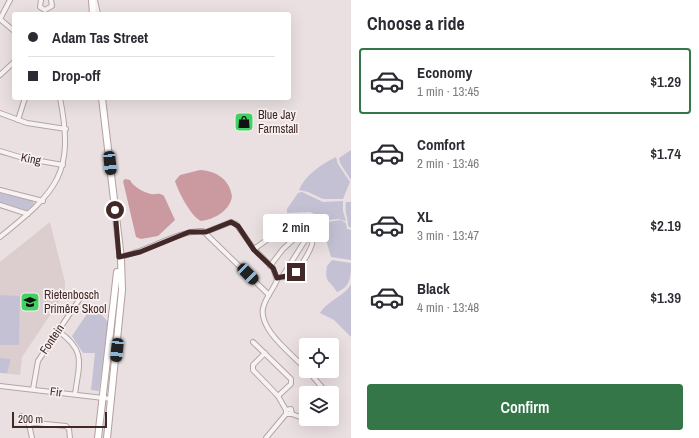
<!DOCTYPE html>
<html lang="en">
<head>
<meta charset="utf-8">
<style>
  body { margin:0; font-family:"Archivo Narrow",sans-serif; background:#f7f7f7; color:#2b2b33; height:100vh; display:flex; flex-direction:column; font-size:15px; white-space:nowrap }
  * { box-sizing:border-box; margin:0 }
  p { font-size:13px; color:#7c7c81 }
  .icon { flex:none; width:22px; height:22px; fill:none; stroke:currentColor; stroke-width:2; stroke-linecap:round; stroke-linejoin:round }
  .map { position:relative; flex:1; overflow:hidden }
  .sheet { display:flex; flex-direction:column; background:#fff; width:348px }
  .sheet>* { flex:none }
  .hud { position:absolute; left:12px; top:12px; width:279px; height:88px; border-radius:4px; box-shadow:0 4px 16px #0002; display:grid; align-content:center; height:88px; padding:0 16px; background:#fff }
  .controls { position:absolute; left:299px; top:338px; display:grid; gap:8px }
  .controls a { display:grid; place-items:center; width:40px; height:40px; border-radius:4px; background:#fff; box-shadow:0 4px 16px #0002; font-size:20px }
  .scale { position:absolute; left:12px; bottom:10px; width:95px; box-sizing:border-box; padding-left:4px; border:2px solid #422928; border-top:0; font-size:11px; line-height:14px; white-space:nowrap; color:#422928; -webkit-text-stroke:3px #f7f0f0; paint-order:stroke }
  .end { position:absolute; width:18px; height:18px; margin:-9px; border:5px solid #422928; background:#fff; box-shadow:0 0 0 2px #fff }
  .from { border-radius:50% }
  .bubble { position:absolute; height:28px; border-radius:4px; background:#fff; box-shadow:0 4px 16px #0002; font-size:13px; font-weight:600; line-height:28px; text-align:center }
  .car { position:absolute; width:12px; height:24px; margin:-12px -6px; border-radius:5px; box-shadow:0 0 3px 1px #0007; background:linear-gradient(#222 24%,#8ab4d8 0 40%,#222 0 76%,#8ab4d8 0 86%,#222 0) }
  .hud b { display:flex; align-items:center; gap:14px; height:38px; font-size:15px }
  .hud b+b { border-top:1px solid #e1e1e2 }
  .hud i { width:10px; height:10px; background:#2b2b33 }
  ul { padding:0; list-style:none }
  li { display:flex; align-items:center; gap:12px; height:66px; margin:0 8px 6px; padding:0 8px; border:2px solid transparent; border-radius:4px }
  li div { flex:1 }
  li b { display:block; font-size:15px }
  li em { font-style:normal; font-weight:600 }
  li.selected { border-color:#357649 }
  li>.icon { width:36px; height:36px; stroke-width:1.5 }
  h2 { padding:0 16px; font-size:18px; line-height:48px }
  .cta { display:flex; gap:8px; margin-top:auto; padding:8px 16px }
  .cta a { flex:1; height:46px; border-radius:4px; background:#357649; color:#fff; font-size:16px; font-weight:600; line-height:46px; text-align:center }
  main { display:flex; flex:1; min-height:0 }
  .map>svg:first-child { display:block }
  .built { fill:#dccece }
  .green { fill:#c4c1d4 }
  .water { fill:#cb9aa0 }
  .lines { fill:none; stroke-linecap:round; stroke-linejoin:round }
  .minor-casing { stroke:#b4a5a6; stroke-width:6 }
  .primary-casing { stroke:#b69fa0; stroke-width:8 }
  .minor { stroke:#f8f3f3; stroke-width:4 }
  .primary { stroke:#fff; stroke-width:6 }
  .route { stroke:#422928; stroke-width:5 }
  .labels { text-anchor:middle; stroke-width:3.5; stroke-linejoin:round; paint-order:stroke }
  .poi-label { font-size:12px; fill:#422928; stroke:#f7f0f0; text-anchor:start }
  .street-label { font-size:12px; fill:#422928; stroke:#f7f0f0 }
</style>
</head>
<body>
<main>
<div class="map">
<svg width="351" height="438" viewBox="0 0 351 438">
  <rect width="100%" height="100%" fill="#eae0e1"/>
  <polygon class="built" points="50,222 65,282 65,293 22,357 20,375 0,373 0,262"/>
  <g class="green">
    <polygon points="351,150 351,180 340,163 339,158"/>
    <path d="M336,157L338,164L350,182L343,199H323L308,192L299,190C305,175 322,164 336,157Z"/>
    <polygon points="302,192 323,202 343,201 343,211 346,221 338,219 328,220 310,212 287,213 287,209 298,193"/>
    <polygon points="0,193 33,201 34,204 26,211 0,203"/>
    <path d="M346,202H351V228L348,226C348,217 344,211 346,202Z"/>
    <polygon points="301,214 312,214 324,221 325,231 323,238 300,232 294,223 283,224 285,215"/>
    <polygon points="341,220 346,223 347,229 351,230 351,260 331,257 325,237 326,222"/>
    <path d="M332,260L351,263C351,276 351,287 337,292C330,280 324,283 327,266Z"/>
    <path d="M351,284V337L334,320L320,313C328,300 345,296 351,284Z"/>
    <polygon points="0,295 20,296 19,345 0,345"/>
    <polygon points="99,312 108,322 99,391 91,390 95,353 83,353 72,336 87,314"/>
    <polygon points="0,358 11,359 7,373 0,373"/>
  </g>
  <g class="water">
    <path d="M200,170C217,171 230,180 232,197C229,211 215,219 201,221C191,217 178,191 175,181L180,175Z"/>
    <path d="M125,179L130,180C132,186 145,193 151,194C156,195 159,192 164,196L175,220L158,236L141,239L136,237L123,181Z"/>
  </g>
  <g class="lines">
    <g class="minor-casing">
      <g id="minor">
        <polyline points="10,0 0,19 14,31"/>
        <polyline points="41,0 40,7 45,10 52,6 51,0"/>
        <polyline points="95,0 98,14"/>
        <polyline points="0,75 14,62"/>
        <polyline points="0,113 27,123 66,129"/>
        <polyline points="18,120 25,98"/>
        <polyline points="0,151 23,158 63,165"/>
        <polyline points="0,190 43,201"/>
        <polyline points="0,205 28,214"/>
        <path d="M206,232L231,222L236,224L254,249L273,268L277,280C274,288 267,296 264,305C255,327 292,354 306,369"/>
        <path d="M0,237C57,191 75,174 60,98"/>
        <polyline points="254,249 281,230 286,229 290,232 293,240 283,249 270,266"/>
        <path d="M119,257C148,252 175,231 203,231L269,295"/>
        <path d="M277,278C282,277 289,277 293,274C299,270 315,245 312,239L308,238L304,242L282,277"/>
        <path d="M58,331C87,351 79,364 75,394"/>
        <polyline points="253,342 291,379 291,384 278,396"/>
        <polyline points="265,353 253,365 253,370 278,396 286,410"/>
        <polyline points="308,371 327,393"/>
        <polyline points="0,386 112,399"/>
        <polyline points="33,389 38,361 83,294"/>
        <polyline points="292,414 300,417 306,411"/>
        <polyline points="21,416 29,424"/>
        <polyline points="32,438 29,424 35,423 66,426 69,429 70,438"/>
        <polyline points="266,438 286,414 286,410 291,409 292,414 286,414"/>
      </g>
    </g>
    <g class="primary-casing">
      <g id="primary">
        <polyline points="92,0 93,14"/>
        <polyline points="102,98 121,259 122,290 107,438"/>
        <polyline points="98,438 117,272"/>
      </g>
    </g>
    <use href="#minor" class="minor"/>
    <use href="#primary" class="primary"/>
  </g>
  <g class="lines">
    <polyline class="route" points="115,210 119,257 140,252 189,232 206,232 231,222 238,226 254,250 273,268 277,278 291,275 296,272"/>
  </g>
  <defs>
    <g id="shop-square" transform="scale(1)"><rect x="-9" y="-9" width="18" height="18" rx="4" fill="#42d263" stroke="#f7f0f0"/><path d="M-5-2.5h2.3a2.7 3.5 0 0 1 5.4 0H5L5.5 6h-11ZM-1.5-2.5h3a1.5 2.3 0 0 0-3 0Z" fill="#111"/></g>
    <g id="school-square" transform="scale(1)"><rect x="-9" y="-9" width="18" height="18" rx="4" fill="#42d263" stroke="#f7f0f0"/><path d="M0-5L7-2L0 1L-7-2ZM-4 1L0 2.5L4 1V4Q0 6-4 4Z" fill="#111"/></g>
  </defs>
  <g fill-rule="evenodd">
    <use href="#shop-square" x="244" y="122"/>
    <use href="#school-square" x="30" y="302"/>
  </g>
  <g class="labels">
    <g class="poi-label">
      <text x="258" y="119">Blue Jay<tspan x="258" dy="14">Farmstall</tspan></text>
      <text x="44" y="299">Rietenbosch<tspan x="44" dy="14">Primêre Skool</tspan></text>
    </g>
    <g class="street-label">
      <text transform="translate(31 159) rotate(11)" y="4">King</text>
      <text transform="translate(52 339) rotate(-56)" y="4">Fontein</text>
      <text transform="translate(56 392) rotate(7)" y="4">Fir</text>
    </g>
  </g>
</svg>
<div class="controls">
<a><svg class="icon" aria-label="locate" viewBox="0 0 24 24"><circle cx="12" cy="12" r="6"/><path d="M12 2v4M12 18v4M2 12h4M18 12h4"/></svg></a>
<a><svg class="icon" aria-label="layers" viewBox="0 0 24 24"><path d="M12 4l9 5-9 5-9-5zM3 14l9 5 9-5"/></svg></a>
</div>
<div class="scale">200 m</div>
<i class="end from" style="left:115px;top:210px"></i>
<i class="end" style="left:296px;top:272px"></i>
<div class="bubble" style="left:263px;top:214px;width:66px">2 min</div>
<i class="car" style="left:110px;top:163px;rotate:174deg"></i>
<i class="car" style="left:248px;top:274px;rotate:135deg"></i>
<i class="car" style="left:117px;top:350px;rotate:186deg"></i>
<div class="hud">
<b><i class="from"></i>Adam Tas Street</b>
<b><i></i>Drop-off</b>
</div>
</div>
<section class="sheet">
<h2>Choose a ride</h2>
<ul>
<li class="selected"><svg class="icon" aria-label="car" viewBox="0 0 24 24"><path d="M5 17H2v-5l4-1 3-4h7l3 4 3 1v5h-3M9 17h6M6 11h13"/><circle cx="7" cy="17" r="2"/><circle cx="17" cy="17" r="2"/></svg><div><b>Economy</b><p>1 min · 13:45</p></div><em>$1.29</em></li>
<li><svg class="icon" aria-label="car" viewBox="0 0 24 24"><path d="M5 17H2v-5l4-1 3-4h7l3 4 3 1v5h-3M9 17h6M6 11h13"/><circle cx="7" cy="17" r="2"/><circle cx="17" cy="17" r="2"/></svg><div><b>Comfort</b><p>2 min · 13:46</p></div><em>$1.74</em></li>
<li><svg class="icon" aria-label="car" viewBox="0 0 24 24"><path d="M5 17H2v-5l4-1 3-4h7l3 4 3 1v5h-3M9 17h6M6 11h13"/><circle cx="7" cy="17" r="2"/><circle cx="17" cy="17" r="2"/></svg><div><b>XL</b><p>3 min · 13:47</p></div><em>$2.19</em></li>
<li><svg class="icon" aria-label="car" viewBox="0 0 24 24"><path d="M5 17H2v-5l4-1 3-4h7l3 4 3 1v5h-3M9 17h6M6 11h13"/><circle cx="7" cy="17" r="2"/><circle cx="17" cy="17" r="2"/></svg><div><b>Black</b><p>4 min · 13:48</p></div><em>$1.39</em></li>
</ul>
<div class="cta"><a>Confirm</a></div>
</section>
</main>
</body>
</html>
